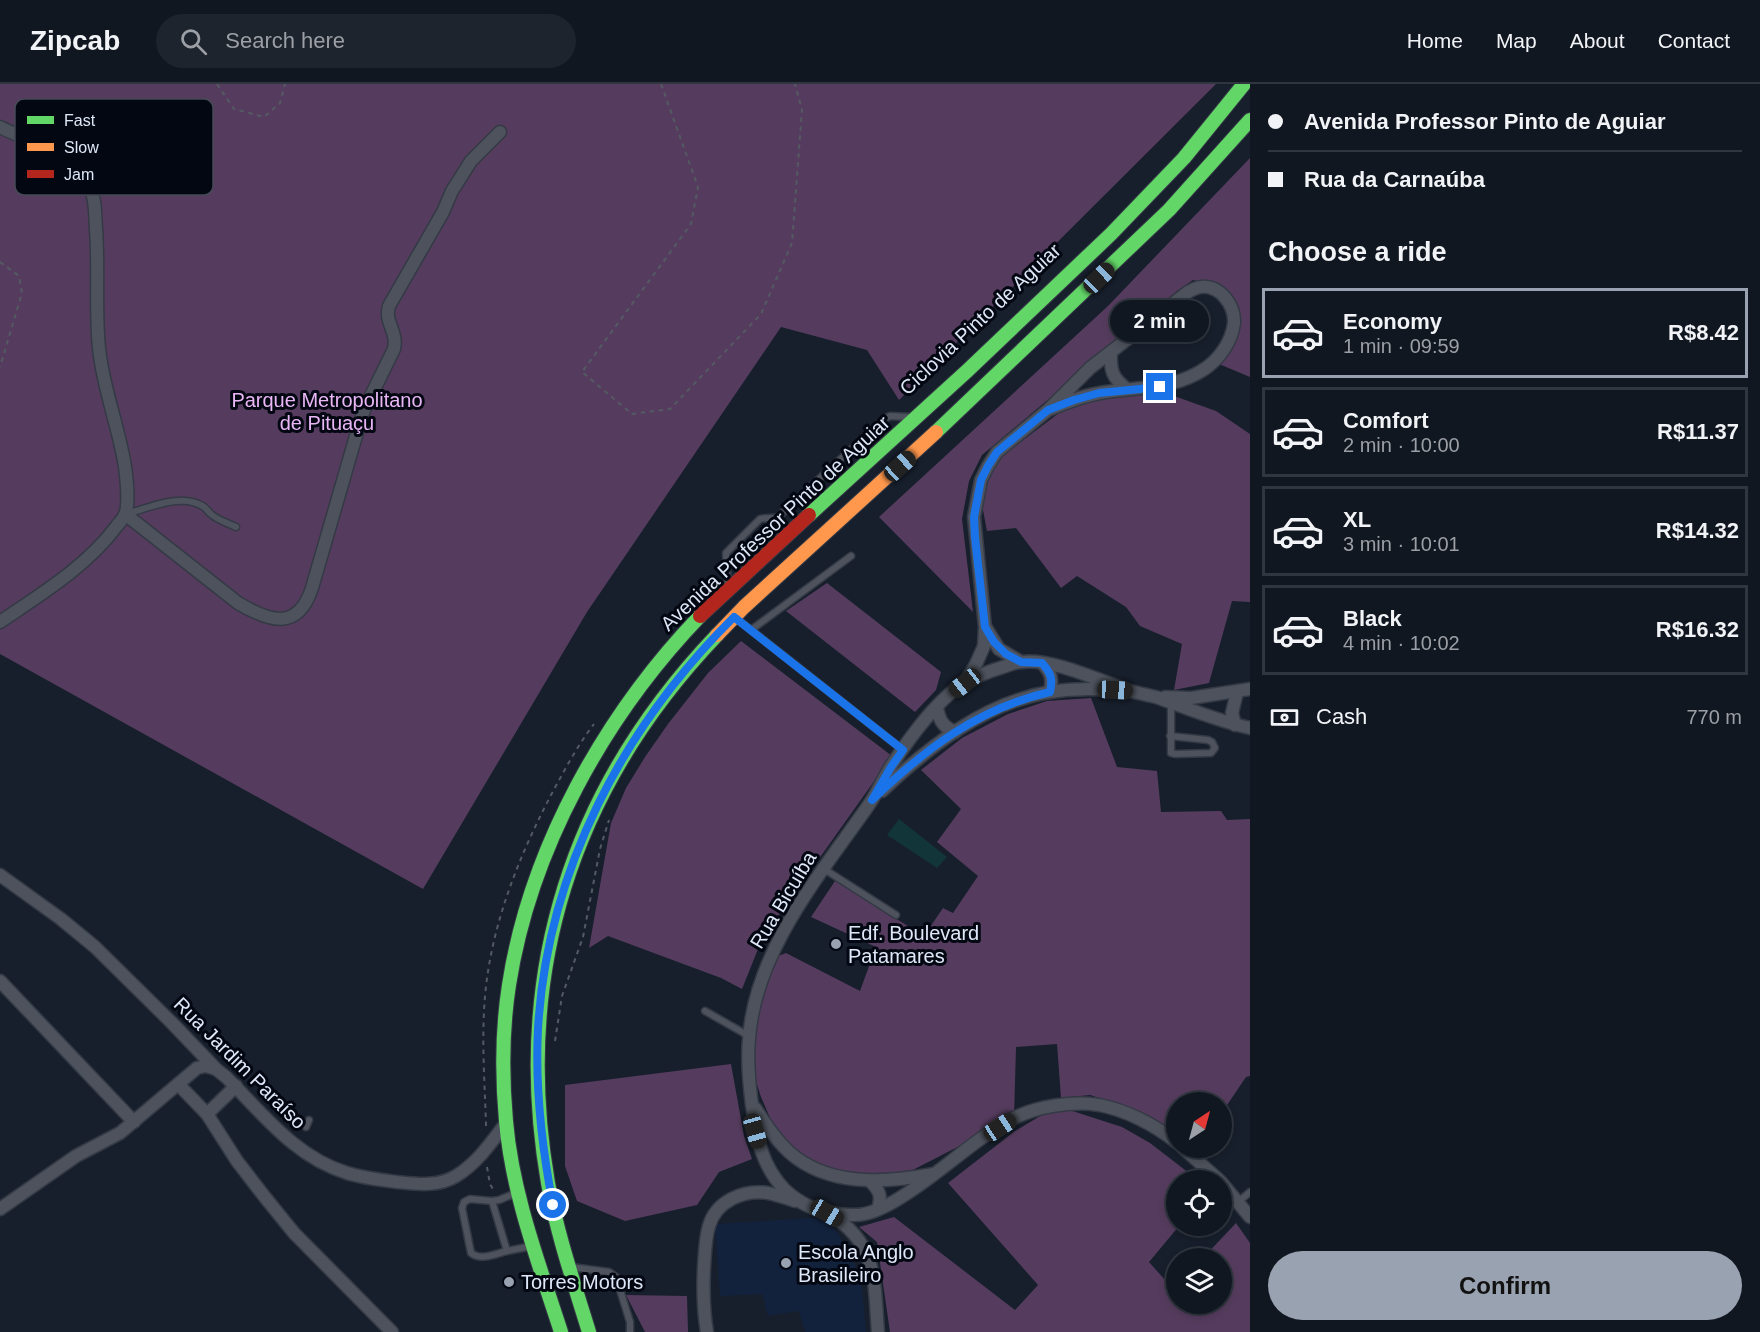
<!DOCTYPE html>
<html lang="en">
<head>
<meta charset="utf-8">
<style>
  body { margin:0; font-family:Helvetica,sans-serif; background:#1e242e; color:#f1f3f6; height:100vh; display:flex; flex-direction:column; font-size:22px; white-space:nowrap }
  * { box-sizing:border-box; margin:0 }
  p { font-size:20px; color:#9c9fa5 }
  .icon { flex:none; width:33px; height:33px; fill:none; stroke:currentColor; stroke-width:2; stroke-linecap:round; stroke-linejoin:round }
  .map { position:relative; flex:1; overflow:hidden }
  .details { display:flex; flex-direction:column; background:#111721; width:510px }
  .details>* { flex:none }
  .guide { display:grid; align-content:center; height:132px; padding:0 18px; background:#111721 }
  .needle { width:39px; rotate:36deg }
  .fabs { position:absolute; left:1166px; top:1008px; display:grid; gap:12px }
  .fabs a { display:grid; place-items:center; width:66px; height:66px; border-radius:50%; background:#111721; box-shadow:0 3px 9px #0003,0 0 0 2px #30363f; font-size:30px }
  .end { position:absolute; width:27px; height:27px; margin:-14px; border:8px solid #1a73e8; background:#fff; box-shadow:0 0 0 3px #fff }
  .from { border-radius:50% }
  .bubble { position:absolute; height:42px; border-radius:21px; background:#111721; box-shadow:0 3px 9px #0003,0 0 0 2px #30363f; font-size:20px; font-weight:700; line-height:42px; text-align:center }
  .car { position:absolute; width:18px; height:36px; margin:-18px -9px; border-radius:8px; box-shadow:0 0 4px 2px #0007; background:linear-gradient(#222 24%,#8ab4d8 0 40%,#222 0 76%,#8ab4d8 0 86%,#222 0) }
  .guide b { display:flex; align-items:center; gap:21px; height:57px; font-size:22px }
  .guide b+b { border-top:2px solid #30363f }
  .guide i { width:15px; height:15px; background:#f1f3f6 }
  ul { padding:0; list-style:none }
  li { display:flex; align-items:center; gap:18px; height:90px; margin:0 12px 9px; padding:0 6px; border:3px solid #30363f; border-radius:0px }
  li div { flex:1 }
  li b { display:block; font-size:22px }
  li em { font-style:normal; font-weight:700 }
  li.on { border-color:#99a2b1 }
  li>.icon { width:54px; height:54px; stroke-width:1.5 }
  h2 { padding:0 18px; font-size:27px; line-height:72px }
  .pay { display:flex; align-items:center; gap:15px; height:66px; padding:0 18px; font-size:22px }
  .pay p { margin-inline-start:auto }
  .primary-button { display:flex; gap:12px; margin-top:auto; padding:12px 18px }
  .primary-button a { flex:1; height:69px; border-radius:36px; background:#99a2b1; color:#111; font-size:24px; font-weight:700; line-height:69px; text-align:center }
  header { display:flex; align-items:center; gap:36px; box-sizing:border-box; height:84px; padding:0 30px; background:#111721; border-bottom:2px solid #30363f }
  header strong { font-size:28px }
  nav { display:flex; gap:33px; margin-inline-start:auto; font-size:21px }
  .search { width:420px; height:54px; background:#1e242e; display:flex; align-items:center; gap:15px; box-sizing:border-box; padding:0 21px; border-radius:33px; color:#9c9fa5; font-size:22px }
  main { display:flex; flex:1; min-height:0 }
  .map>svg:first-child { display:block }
  .built { fill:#13223c }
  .forest { fill:#553c5e }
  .water { fill:#12353a }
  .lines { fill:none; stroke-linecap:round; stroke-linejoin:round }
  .lane-casing { stroke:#343a45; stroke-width:9 }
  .street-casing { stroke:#343a45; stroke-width:15 }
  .fast-casing { stroke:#343a45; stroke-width:16 }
  .slow-casing { stroke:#343a45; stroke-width:16 }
  .jam-casing { stroke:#343a45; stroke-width:16 }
  .path { stroke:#545a63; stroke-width:2; stroke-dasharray:4.5 4.5; stroke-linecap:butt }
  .lane { stroke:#4d525c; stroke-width:6 }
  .street { stroke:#4d525c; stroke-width:12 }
  .fast { stroke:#63d668; stroke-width:14 }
  .slow { stroke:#ff974d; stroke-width:14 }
  .jam { stroke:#b3261e; stroke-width:14 }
  .route { stroke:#1a73e8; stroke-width:8 }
  .poi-dot { fill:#99a2b1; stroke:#030711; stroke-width:2 }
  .labels { text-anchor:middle; stroke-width:6; stroke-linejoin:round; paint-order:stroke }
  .street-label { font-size:20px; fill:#dfe8f9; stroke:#030711 }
  .park-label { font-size:20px; fill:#eab6f5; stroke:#030711 }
  .poi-label { font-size:20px; fill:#dfe8f9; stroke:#030711; text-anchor:start }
  .key { fill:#030711; stroke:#454a57; stroke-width:1.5 }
  .key-label { font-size:16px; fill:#dfe8f9 }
</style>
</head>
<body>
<header>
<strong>Zipcab</strong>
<div class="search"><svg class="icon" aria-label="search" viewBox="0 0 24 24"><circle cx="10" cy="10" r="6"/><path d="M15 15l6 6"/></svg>Search here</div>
<nav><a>Home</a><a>Map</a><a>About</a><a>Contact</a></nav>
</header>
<main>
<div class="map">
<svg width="1250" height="1248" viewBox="0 0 1250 1248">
  <rect width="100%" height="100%" fill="#171f2c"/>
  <polygon class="built" points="827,1133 847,1163 861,1195 866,1248 805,1248 799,1227 768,1232 762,1210 720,1212 715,1140"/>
  <g class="forest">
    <polygon points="0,0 1216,0 899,316 867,266 781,243 587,528 423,805 0,570"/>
    <polygon points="1250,74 1250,293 1219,280 1237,246 1223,204 1193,196 1177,207 982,371 969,397 962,435 973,528 879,433 1108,222"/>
    <polygon points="1092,304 1163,308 1216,327 1250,350 1250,518 1232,517 1209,599 1174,606 1182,560 1140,542 1126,523 1077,492 1061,504 1016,444 987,447 982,421 993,379"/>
    <polygon points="827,499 941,588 936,606 915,628 786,527"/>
    <polygon points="741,557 892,672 762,855 742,905 721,894 608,852 589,864 611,739 626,704 645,673 668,640 708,589"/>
    <polygon points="1091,614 1117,683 1157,687 1161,728 1221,727 1227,736 1250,735 1250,992 1246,993 1221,1030 1221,1018 1176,1018 1176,1054 1126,1023 1090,1011 1061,1014 1057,960 1016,963 1014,1034 903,1091 864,1094 829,1088 799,1070 774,1043 761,1013 744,959 768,876 786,869 860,907 876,863 811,833 835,797 924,852 943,824 953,829 978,792 937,758 961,725 921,686 962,654 1008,630 1047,617"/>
    <polygon points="731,980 744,1052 752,1075 719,1088 697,1121 625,1137 577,1117 565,1082 565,1001"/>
    <polygon points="1057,1022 1122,1043 1150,1059 1198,1096 1176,1096 1176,1142 1179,1142 1149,1178 1174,1206 1176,1204 1176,1220 1221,1220 1221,1174 1203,1174 1236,1139 1250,1159 1250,1248 890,1248 877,1158 859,1143 894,1133 1015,1226 1038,1201 948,1099 1015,1047"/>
    <polygon points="626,1211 687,1212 688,1248 645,1248"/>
  </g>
  <polygon class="water" points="899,735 947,773 937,784 887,751"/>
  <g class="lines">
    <g class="lane-casing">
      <g id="lane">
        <path d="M126,430C149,424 182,408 204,423C208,426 207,427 211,430C217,436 228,439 236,443"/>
        <path d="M728,501L726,469L760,435C766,433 772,435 778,433L884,335L890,332L910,333"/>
        <polyline points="737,535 903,666"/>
        <polyline points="751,546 851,472"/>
        <polyline points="1170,652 1208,656 1212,658 1215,664 1211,669 1175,670 1171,669 1171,619"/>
        <polyline points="824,785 896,831"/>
        <polyline points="705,927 749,952"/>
        <polyline points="306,1043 309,1036"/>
        <polyline points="516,1109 499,1116 492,1117 507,1167 532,1162"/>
        <path d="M492,1117L470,1115L464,1118L462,1124L471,1169C481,1177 495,1170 507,1167"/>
        <polyline points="1238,1118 1250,1108"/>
        <polyline points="571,1183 609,1188 616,1193 630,1238 630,1248"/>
      </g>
    </g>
    <g class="street-casing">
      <g id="street">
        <path d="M0,43C30,58 68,67 87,97C96,112 95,129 96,146C99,185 95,225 99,264C103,305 119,343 125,383C127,398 129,414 126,429C124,434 119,439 116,443C86,483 41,510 0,538"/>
        <path d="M1111,268C1110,286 1112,294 1127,305"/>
        <path d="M125,430L238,519C270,538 298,547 312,504L358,345L364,326L394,265C398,247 384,239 389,222L443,128L452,107L471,77L500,48"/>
        <polyline points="986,544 999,565 1021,578"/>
        <path d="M1042,579C1051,588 1053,595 1050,608"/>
        <path d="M965,599L976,580L984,562L985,543L974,433L981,396L988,382L997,368L1048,326L1090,284L1188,208C1192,206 1197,203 1201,203C1220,201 1235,221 1234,239C1232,257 1220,274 1206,284C1172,307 1138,302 1100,309C1082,312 1065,319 1048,326"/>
        <polyline points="1165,613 1191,614 1250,605"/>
        <path d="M937,623C939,636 943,643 955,648"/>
        <polyline points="1235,641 1232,629 1237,608"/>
        <path d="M882,707C928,663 986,618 1050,608C1073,604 1096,605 1120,606"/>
        <path d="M0,791L61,835L95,863L171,938L216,985L226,993C263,1030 295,1073 347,1089C363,1094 381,1096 397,1098C417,1100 438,1103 456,1092C477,1079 491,1059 506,1039"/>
        <polyline points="0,897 134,1038"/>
        <polyline points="178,1000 207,1030 237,1077 264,1112 294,1149 392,1248"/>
        <path d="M755,1024C765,1040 775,1055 789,1068C828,1103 885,1099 934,1090"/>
        <polyline points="207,1030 236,1002"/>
        <path d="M1176,1058C1155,1041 1126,1026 1099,1021C1072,1017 1038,1022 1014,1034C975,1054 943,1087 906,1110C894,1118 879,1127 864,1130C856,1132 847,1131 838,1130C817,1128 800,1120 785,1106C762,1083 756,1052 752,1021C749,999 747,977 749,955C755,867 819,792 868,722C877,709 883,695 891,682C908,656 939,613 966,598C977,592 990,587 1003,583C1009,581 1015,578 1022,578C1052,574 1100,597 1130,607C1138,609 1147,611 1156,613C1187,624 1217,637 1250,644"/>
        <polyline points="1183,1064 1219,1096"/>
        <path d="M870,1097C880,1107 882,1112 878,1125"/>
        <polyline points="1221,1098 1250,1133"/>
        <polyline points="0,1125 76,1072 120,1049 197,984 206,982 216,985"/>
        <path d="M831,1131C878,1160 874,1198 878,1248"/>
        <path d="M707,1248C703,1226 703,1205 704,1183C705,1170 705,1155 709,1142C716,1117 744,1105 768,1109C777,1111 786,1114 795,1117"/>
      </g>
    </g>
    <g class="fast-casing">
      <g id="fast">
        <polyline points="936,348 1169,126 1250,36"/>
        <polyline points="809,431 967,287 1111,150 1184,74 1244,0"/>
        <path d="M561,1248C539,1180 512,1109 506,1037C502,993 502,946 509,901C530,765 605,631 700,532"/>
        <path d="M589,1248C574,1199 557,1150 548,1099C512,890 571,704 717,551"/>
      </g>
    </g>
    <g class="slow-casing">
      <polyline id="slow" points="717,551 744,523 936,348"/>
    </g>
    <g class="jam-casing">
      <polyline id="jam" points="700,532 809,431"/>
    </g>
    <g class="path">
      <polyline points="217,0 234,25 264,33 280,19 285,0"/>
      <polyline points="661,0 698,103 691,140 582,288 632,330 670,325 761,230 792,159 802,26 795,0"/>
      <polyline points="0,178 19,192 22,209 0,283"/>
      <polyline points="555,957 562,912 583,853 600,765 609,736"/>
      <path d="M486,1042C485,1004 482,966 484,928C487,852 516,778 551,711C564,687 577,662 594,640"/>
      <polyline points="487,1083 490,1100 494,1107"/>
    </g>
    <use href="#lane" class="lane"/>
    <use href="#street" class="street"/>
    <use href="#fast" class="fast"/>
    <use href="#slow" class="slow"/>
    <use href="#jam" class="jam"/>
  </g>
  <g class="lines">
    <path class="route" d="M553,1121C542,1064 535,1003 538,945C547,787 623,643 734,533L903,666L891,683L872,716C924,666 978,624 1050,608C1053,595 1051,589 1042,579L1021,578L1006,570L994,558L985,543L975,453L974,433L981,396L988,382L997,368L1048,326L1074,316L1099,309L1160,303"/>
  </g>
  <g class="poi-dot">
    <circle cx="836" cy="860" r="6"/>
    <circle cx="786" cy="1179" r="6"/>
    <circle cx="509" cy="1198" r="6"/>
  </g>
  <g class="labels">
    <g class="street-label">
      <text transform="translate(980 235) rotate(-43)" y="7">Ciclovia Pinto de Aguiar</text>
      <text transform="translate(775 439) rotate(-43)" y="7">Avenida Professor Pinto de Aguiar</text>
      <text transform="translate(783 816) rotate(-59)" y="7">Rua Bicuíba</text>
      <text transform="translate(240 979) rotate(45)" y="7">Rua Jardim Paraíso</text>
    </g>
    <g class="park-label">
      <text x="327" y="323">Parque Metropolitano<tspan x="327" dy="23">de Pituaçu</tspan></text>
    </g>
    <g class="poi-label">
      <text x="848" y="856">Edf. Boulevard<tspan x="848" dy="23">Patamares</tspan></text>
      <text x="798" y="1175">Escola Anglo<tspan x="798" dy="23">Brasileiro</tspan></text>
      <text x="521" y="1205">Torres Motors</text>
    </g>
  </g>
  <rect x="15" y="15" width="198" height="96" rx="9" class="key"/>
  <rect x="27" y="32" width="27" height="8" fill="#63d668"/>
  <rect x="27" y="59" width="27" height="8" fill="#ff974d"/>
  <rect x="27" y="86" width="27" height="8" fill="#b3261e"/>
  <g class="key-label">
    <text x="64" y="42">Fast</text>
    <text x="64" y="69">Slow</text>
    <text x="64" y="96">Jam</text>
  </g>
</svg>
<div class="fabs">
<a><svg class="needle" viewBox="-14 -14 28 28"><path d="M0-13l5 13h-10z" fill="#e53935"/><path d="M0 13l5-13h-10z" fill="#9c9fa5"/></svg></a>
<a><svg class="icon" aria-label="locate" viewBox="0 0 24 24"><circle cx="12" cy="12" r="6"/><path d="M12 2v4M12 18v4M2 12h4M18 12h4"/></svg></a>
<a><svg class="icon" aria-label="layers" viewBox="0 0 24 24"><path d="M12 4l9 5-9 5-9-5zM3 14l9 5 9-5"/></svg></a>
</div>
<i class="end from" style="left:553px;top:1121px"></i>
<i class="end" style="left:1160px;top:303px"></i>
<div class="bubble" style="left:1110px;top:216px;width:99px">2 min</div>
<i class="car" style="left:1099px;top:194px;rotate:46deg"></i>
<i class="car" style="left:900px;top:382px;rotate:48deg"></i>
<i class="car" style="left:965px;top:599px;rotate:232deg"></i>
<i class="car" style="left:1115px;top:606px;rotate:93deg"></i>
<i class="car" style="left:1000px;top:1043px;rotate:57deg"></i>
<i class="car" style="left:755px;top:1047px;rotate:164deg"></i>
<i class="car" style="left:827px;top:1129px;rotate:121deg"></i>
</div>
<section class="details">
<div class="guide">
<b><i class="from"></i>Avenida Professor Pinto de Aguiar</b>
<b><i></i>Rua da Carnaúba</b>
</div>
<h2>Choose a ride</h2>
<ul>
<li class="on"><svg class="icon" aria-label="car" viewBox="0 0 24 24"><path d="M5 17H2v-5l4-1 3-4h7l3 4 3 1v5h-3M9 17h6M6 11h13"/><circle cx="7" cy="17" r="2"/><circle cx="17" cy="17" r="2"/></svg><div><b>Economy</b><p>1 min · 09:59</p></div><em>R$8.42</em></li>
<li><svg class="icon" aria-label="car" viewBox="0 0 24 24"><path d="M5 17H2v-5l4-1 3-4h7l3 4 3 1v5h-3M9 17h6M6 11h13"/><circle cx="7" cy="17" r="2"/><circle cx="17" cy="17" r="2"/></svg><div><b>Comfort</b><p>2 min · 10:00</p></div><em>R$11.37</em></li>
<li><svg class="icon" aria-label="car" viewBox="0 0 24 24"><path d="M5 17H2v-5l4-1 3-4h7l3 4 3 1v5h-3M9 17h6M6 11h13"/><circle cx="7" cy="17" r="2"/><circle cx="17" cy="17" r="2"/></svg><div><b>XL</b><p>3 min · 10:01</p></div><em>R$14.32</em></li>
<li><svg class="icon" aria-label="car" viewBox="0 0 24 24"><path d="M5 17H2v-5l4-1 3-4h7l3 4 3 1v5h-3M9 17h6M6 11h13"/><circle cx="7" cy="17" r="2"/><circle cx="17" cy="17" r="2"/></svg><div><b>Black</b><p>4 min · 10:02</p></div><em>R$16.32</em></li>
</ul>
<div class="pay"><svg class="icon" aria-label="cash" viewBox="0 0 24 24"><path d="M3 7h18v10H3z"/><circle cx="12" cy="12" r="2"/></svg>Cash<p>770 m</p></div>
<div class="primary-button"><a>Confirm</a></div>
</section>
</main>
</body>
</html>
